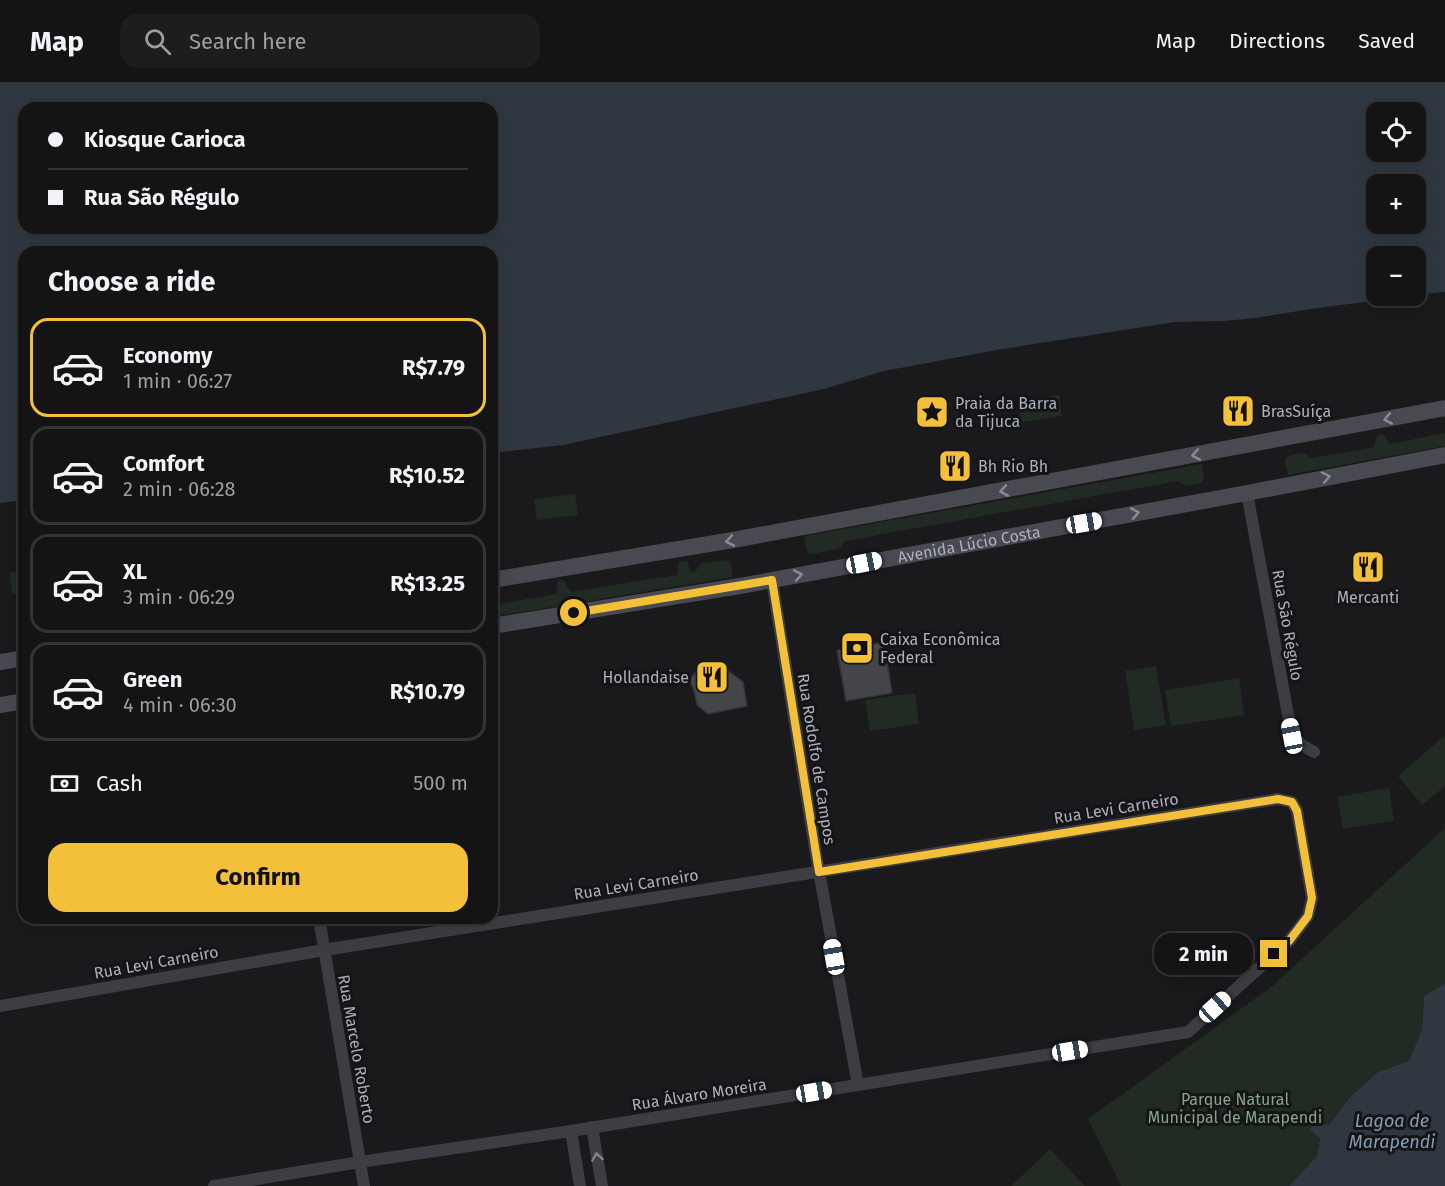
<!DOCTYPE html>
<html lang="en">
<head>
<meta charset="utf-8">
<style>
  body { margin:0; font-family:"Fira Sans",sans-serif; background:#1d1d1e; color:#f1f3f6; height:100vh; display:flex; flex-direction:column; font-size:22px; white-space:nowrap }
  * { box-sizing:border-box; margin:0 }
  p { font-size:20px; color:#9d9ea0 }
  .icon { flex:none; width:33px; height:33px; fill:none; stroke:currentColor; stroke-width:2; stroke-linecap:round; stroke-linejoin:round }
  .map { position:relative; flex:1; overflow:hidden }
  .side { position:absolute; left:18px; top:162px; width:480px; height:678px; display:flex; flex-direction:column; background:#141415; border-radius:18px; box-shadow:0 6px 24px #0002,0 0 0 2px #333334 }
  .side>* { flex:none }
  .top-card { position:absolute; left:18px; top:18px; width:480px; height:132px; border-radius:18px; box-shadow:0 6px 24px #0002,0 0 0 2px #333334; display:grid; align-content:center; height:132px; padding:0 30px; background:#141415 }
  .buttons { position:absolute; left:1366px; top:18px; display:grid; gap:12px }
  .buttons a { display:grid; place-items:center; width:60px; height:60px; border-radius:12px; background:#141415; box-shadow:0 6px 24px #0002,0 0 0 2px #333334; font-size:30px }
  .end { position:absolute; width:27px; height:27px; margin:-14px; border:8px solid #f4c03a; background:#111; box-shadow:0 0 0 3px #111 }
  .from { border-radius:50% }
  .bubble { position:absolute; height:42px; border-radius:18px; background:#141415; box-shadow:0 6px 24px #0002,0 0 0 2px #333334; font-size:20px; font-weight:700; line-height:42px; text-align:center }
  .car { position:absolute; width:18px; height:36px; margin:-18px -9px; border-radius:8px; box-shadow:0 0 4px 2px #0007; background:linear-gradient(#fff 24%,#345 0 40%,#fff 0 76%,#345 0 86%,#fff 0) }
  .top-card b { display:flex; align-items:center; gap:21px; height:57px; font-size:22px }
  .top-card b+b { border-top:2px solid #333334 }
  .top-card i { width:15px; height:15px; background:#f1f3f6 }
  ul { padding:0; list-style:none }
  li { display:flex; align-items:center; gap:18px; height:99px; margin:0 12px 9px; padding:0 18px; border:3px solid #333334; border-radius:18px }
  li div { flex:1 }
  li b { display:block; font-size:22px }
  li em { font-style:normal; font-weight:700 }
  li.on { border-color:#f4c03a }
  li>.icon { width:54px; height:54px; stroke-width:1.5 }
  h2 { padding:0 30px; font-size:27px; line-height:72px }
  .pay { display:flex; align-items:center; gap:15px; height:66px; padding:0 30px; font-size:22px }
  .pay p { margin-inline-start:auto }
  .cta { display:flex; gap:12px; margin-top:auto; padding:12px 30px }
  .cta a { flex:1; height:69px; border-radius:18px; background:#f4c03a; color:#111; font-size:24px; font-weight:700; line-height:69px; text-align:center }
  header { display:flex; align-items:center; gap:36px; box-sizing:border-box; height:84px; padding:0 30px; background:#141415; border-bottom:2px solid #333334 }
  header strong { font-size:28px }
  nav { display:flex; gap:33px; margin-inline-start:auto; font-size:21px }
  .search { width:420px; height:54px; background:#1d1d1e; display:flex; align-items:center; gap:15px; box-sizing:border-box; padding:0 21px; border-radius:18px; color:#9d9ea0; font-size:22px }
  .map>svg:first-child { display:block }
  .green { fill:#212a23 }
  .water { fill:#2f3841; fill-rule:evenodd }
  .building { fill:#444549; stroke:#343438; stroke-width:1.5 }
  .lines { fill:none; stroke-linecap:round; stroke-linejoin:round }
  .minor { stroke:#3d3d43; stroke-width:12 }
  .secondary { stroke:#494a51; stroke-width:16 }
  .oneway { stroke:#898c97 }
  .oneway2 { stroke:#80828c }
  .route { stroke:#f4c03a; stroke-width:8 }
  .labels { text-anchor:middle; stroke-width:6; stroke-linejoin:round; paint-order:stroke }
  .poi-label { font-size:16px; fill:#acb0bc; stroke:#151517; text-anchor:start }
  .street-label { font-size:16px; fill:#acb0bc; stroke:#151517 }
  .park-label { font-size:16px; fill:#83a787; stroke:#151517 }
  .water-label { font-size:18px; font-style:italic; fill:#839cb6; stroke:#151517 }
</style>
</head>
<body>
<header>
<strong>Map</strong>
<div class="search"><svg class="icon" aria-label="search" viewBox="0 0 24 24"><circle cx="10" cy="10" r="6"/><path d="M15 15l6 6"/></svg>Search here</div>
<nav><a>Map</a><a>Directions</a><a>Saved</a></nav>
</header>
<div class="map">
<svg width="1445" height="1102" viewBox="0 0 1445 1102">
  <rect width="100%" height="100%" fill="#1a1a1c"/>
  <g class="green">
    <polygon points="1059,311 1062,332 1021,338 1018,317"/>
    <polygon points="1445,349 1445,362 1288,391 1285,376 1288,372 1304,369 1311,374 1374,363 1377,351 1383,350 1390,360"/>
    <polygon points="1202,380 1204,394 1201,399 1185,402 1178,397 845,457 841,464 813,470 810,470 807,467 804,452"/>
    <polygon points="575,410 578,431 537,436 534,415"/>
    <polygon points="729,476 731,479 733,493 492,533 492,521 556,510 558,497 563,496 571,508 677,491 679,478 687,477 691,489 695,488 701,479"/>
    <polygon points="24,487 24,508 12,510 9,489"/>
    <polygon points="1156,582 1166,641 1134,646 1125,587"/>
    <polygon points="1239,594 1244,631 1171,642 1165,606"/>
    <polygon points="915,609 919,640 870,647 865,616"/>
    <polygon points="1445,651 1445,702 1422,721 1398,692"/>
    <polygon points="1389,704 1394,737 1343,745 1337,713"/>
    <polygon points="1445,744 1445,899 1424,912 1422,947 1409,977 1378,988 1351,1012 1320,1054 1317,1072 1289,1102 1121,1102 1088,1035 1270,904"/>
    <polygon points="1050,1065 1085,1102 1011,1102"/>
  </g>
  <g class="water">
    <path d="M0,0H1445V208L1416,211V172H1377V212H1416L1324,223L1255,234L1224,237L1175,238L1002,265L884,287L824,305L563,361L492,369V168H24V416L0,419ZM24,24H492V144H24ZM1377,28H1416V68H1377ZM1377,100H1416V140H1377Z"/>
    <polygon points="1445,899 1445,1102 1289,1102 1317,1072 1320,1054 1310,1046 1313,1040 1329,1041 1351,1012 1378,988 1409,977 1422,946 1424,912"/>
  </g>
  <g class="building">
    <polygon points="884,558 892,609 846,617 837,566"/>
    <polygon points="722,582 743,598 747,622 708,630 697,621 694,606 689,596 698,586"/>
  </g>
  <g class="lines">
    <g class="minor">
      <polyline points="1247,409 1292,652 1303,662 1314,668"/>
      <polyline points="772,496 816,771 858,1001"/>
      <polyline points="319,834 364,1102"/>
      <polyline points="0,922 324,866 1278,715 1292,718 1297,727 1312,814 1308,832 1289,857 1188,948 571,1047 360,1078 214,1102"/>
      <polyline points="592,1043 602,1102"/>
      <polyline points="571,1047 580,1102"/>
    </g>
    <g class="secondary">
      <polyline points="492,496 733,456 1445,324"/>
      <path id="s1" d="M492,542L740,502L1247,409L1445,371"/>
      <polyline points="0,578 24,574"/>
      <polyline points="0,621 24,617"/>
    </g>
  </g>
  <defs><path id="oneway-chevron" d="M-2-3.5L2.5 0L-2 3.5" fill="none" stroke-width="1.6" stroke-linecap="round" stroke-linejoin="round" transform="scale(1.5)"/></defs>
  <g class="oneway">
    <use href="#oneway-chevron" transform="translate(1388 335) rotate(169)"/>
    <use href="#oneway-chevron" transform="translate(1196 371) rotate(170)"/>
    <use href="#oneway-chevron" transform="translate(1326 393) rotate(-12)"/>
    <use href="#oneway-chevron" transform="translate(1004 407) rotate(170)"/>
    <use href="#oneway-chevron" transform="translate(1135 429) rotate(-10)"/>
    <use href="#oneway-chevron" transform="translate(730 457) rotate(170)"/>
    <use href="#oneway-chevron" transform="translate(798 491) rotate(-10)"/>
  </g>
  <use class="oneway2" href="#oneway-chevron" transform="translate(597 1073) rotate(-99)"/>
  <g class="lines">
    <polyline class="route" points="574,529 772,496 819,788 1278,715 1292,718 1297,727 1312,814 1308,832 1289,857 1274,870"/>
  </g>
  <defs>
    <g id="restaurant-square" transform="scale(1.725)"><rect x="-9" y="-9" width="18" height="18" rx="4" fill="#f4c03a" stroke="#151517"/><path d="M-5-6h1v4h1v-4h1v4h1v-4h1v5L-1.5 .5V6h-2V.5L-5-1ZM5-6V6H3V1.5H1.5Q1.5-4 5-6Z" fill="#111"/></g>
    <g id="sight-square" transform="scale(1.725)"><rect x="-9" y="-9" width="18" height="18" rx="4" fill="#f4c03a" stroke="#151517"/><path d="M0-6L1.8-2.2L6-1.7L2.9 1.2L3.7 5.4L0 3.3L-3.7 5.4L-2.9 1.2L-6-1.7L-1.8-2.2Z" fill="#111"/></g>
    <g id="bank-square" transform="scale(1.725)"><rect x="-9" y="-9" width="18" height="18" rx="4" fill="#f4c03a" stroke="#151517"/><path d="M-6-4H6V4H-6ZM0-2.3a2.3 2.3 0 1 0 0 4.6a2.3 2.3 0 1 0 0-4.6Z" fill="#111"/></g>
  </defs>
  <g fill-rule="evenodd">
    <use href="#restaurant-square" x="1238" y="327"/>
    <use href="#sight-square" x="932" y="328"/>
    <use href="#restaurant-square" x="955" y="382"/>
    <use href="#restaurant-square" x="1368" y="483"/>
    <use href="#bank-square" x="857" y="564"/>
    <use href="#restaurant-square" x="712" y="593"/>
  </g>
  <g class="labels">
    <g class="poi-label">
      <text x="955" y="325">Praia da Barra<tspan x="955" dy="18">da Tijuca</tspan></text>
      <text x="1261" y="333">BrasSuíça</text>
      <text x="978" y="388">Bh Rio Bh</text>
      <text x="1368" y="519" text-anchor="middle">Mercanti</text>
      <text x="880" y="561">Caixa Econômica<tspan x="880" dy="18">Federal</tspan></text>
      <text x="689" y="599" text-anchor="end">Hollandaise</text>
    </g>
    <g class="street-label">
      <text dy="6" stroke="none"><textPath href="#s1" startOffset="484">Avenida Lúcio Costa</textPath></text>
      <text transform="translate(1288 541) rotate(80)" y="6">Rua São Régulo</text>
      <text transform="translate(817 675) rotate(81)" y="6">Rua Rodolfo de Campos</text>
      <text transform="translate(1116 724) rotate(-9)" y="6">Rua Levi Carneiro</text>
      <text transform="translate(636 800) rotate(-9)" y="6">Rua Levi Carneiro</text>
      <text transform="translate(156 878) rotate(-10)" y="6">Rua Levi Carneiro</text>
      <text transform="translate(357 965) rotate(80)" y="6">Rua Marcelo Roberto</text>
      <text transform="translate(699 1010) rotate(-9)" y="6">Rua Álvaro Moreira</text>
    </g>
    <g class="park-label">
      <text x="1235" y="1021">Parque Natural<tspan x="1235" dy="18">Municipal de Marapendi</tspan></text>
    </g>
    <g class="water-label">
      <text x="1392" y="1043">Lagoa de<tspan x="1392" dy="21">Marapendi</tspan></text>
    </g>
  </g>
</svg>
<div class="buttons">
<a><svg class="icon" aria-label="locate" viewBox="0 0 24 24"><circle cx="12" cy="12" r="6"/><path d="M12 2v4M12 18v4M2 12h4M18 12h4"/></svg></a>
<a>+</a>
<a>−</a>
</div>
<i class="end from" style="left:574px;top:529px"></i>
<i class="end" style="left:1274px;top:870px"></i>
<div class="bubble" style="left:1154px;top:849px;width:99px">2 min</div>
<i class="car" style="left:1084px;top:439px;rotate:80deg"></i>
<i class="car" style="left:864px;top:479px;rotate:79deg"></i>
<i class="car" style="left:1292px;top:652px;rotate:349deg"></i>
<i class="car" style="left:834px;top:873px;rotate:350deg"></i>
<i class="car" style="left:1215px;top:923px;rotate:48deg"></i>
<i class="car" style="left:1070px;top:967px;rotate:81deg"></i>
<i class="car" style="left:814px;top:1008px;rotate:81deg"></i>
<div class="top-card">
<b><i class="from"></i>Kiosque Carioca</b>
<b><i></i>Rua São Régulo</b>
</div>
<section class="side">
<h2>Choose a ride</h2>
<ul>
<li class="on"><svg class="icon" aria-label="car" viewBox="0 0 24 24"><path d="M5 17H2v-5l4-1 3-4h7l3 4 3 1v5h-3M9 17h6M6 11h13"/><circle cx="7" cy="17" r="2"/><circle cx="17" cy="17" r="2"/></svg><div><b>Economy</b><p>1 min · 06:27</p></div><em>R$7.79</em></li>
<li><svg class="icon" aria-label="car" viewBox="0 0 24 24"><path d="M5 17H2v-5l4-1 3-4h7l3 4 3 1v5h-3M9 17h6M6 11h13"/><circle cx="7" cy="17" r="2"/><circle cx="17" cy="17" r="2"/></svg><div><b>Comfort</b><p>2 min · 06:28</p></div><em>R$10.52</em></li>
<li><svg class="icon" aria-label="car" viewBox="0 0 24 24"><path d="M5 17H2v-5l4-1 3-4h7l3 4 3 1v5h-3M9 17h6M6 11h13"/><circle cx="7" cy="17" r="2"/><circle cx="17" cy="17" r="2"/></svg><div><b>XL</b><p>3 min · 06:29</p></div><em>R$13.25</em></li>
<li><svg class="icon" aria-label="car" viewBox="0 0 24 24"><path d="M5 17H2v-5l4-1 3-4h7l3 4 3 1v5h-3M9 17h6M6 11h13"/><circle cx="7" cy="17" r="2"/><circle cx="17" cy="17" r="2"/></svg><div><b>Green</b><p>4 min · 06:30</p></div><em>R$10.79</em></li>
</ul>
<div class="pay"><svg class="icon" aria-label="cash" viewBox="0 0 24 24"><path d="M3 7h18v10H3z"/><circle cx="12" cy="12" r="2"/></svg>Cash<p>500 m</p></div>
<div class="cta"><a>Confirm</a></div>
</section>
</div>
</body>
</html>
